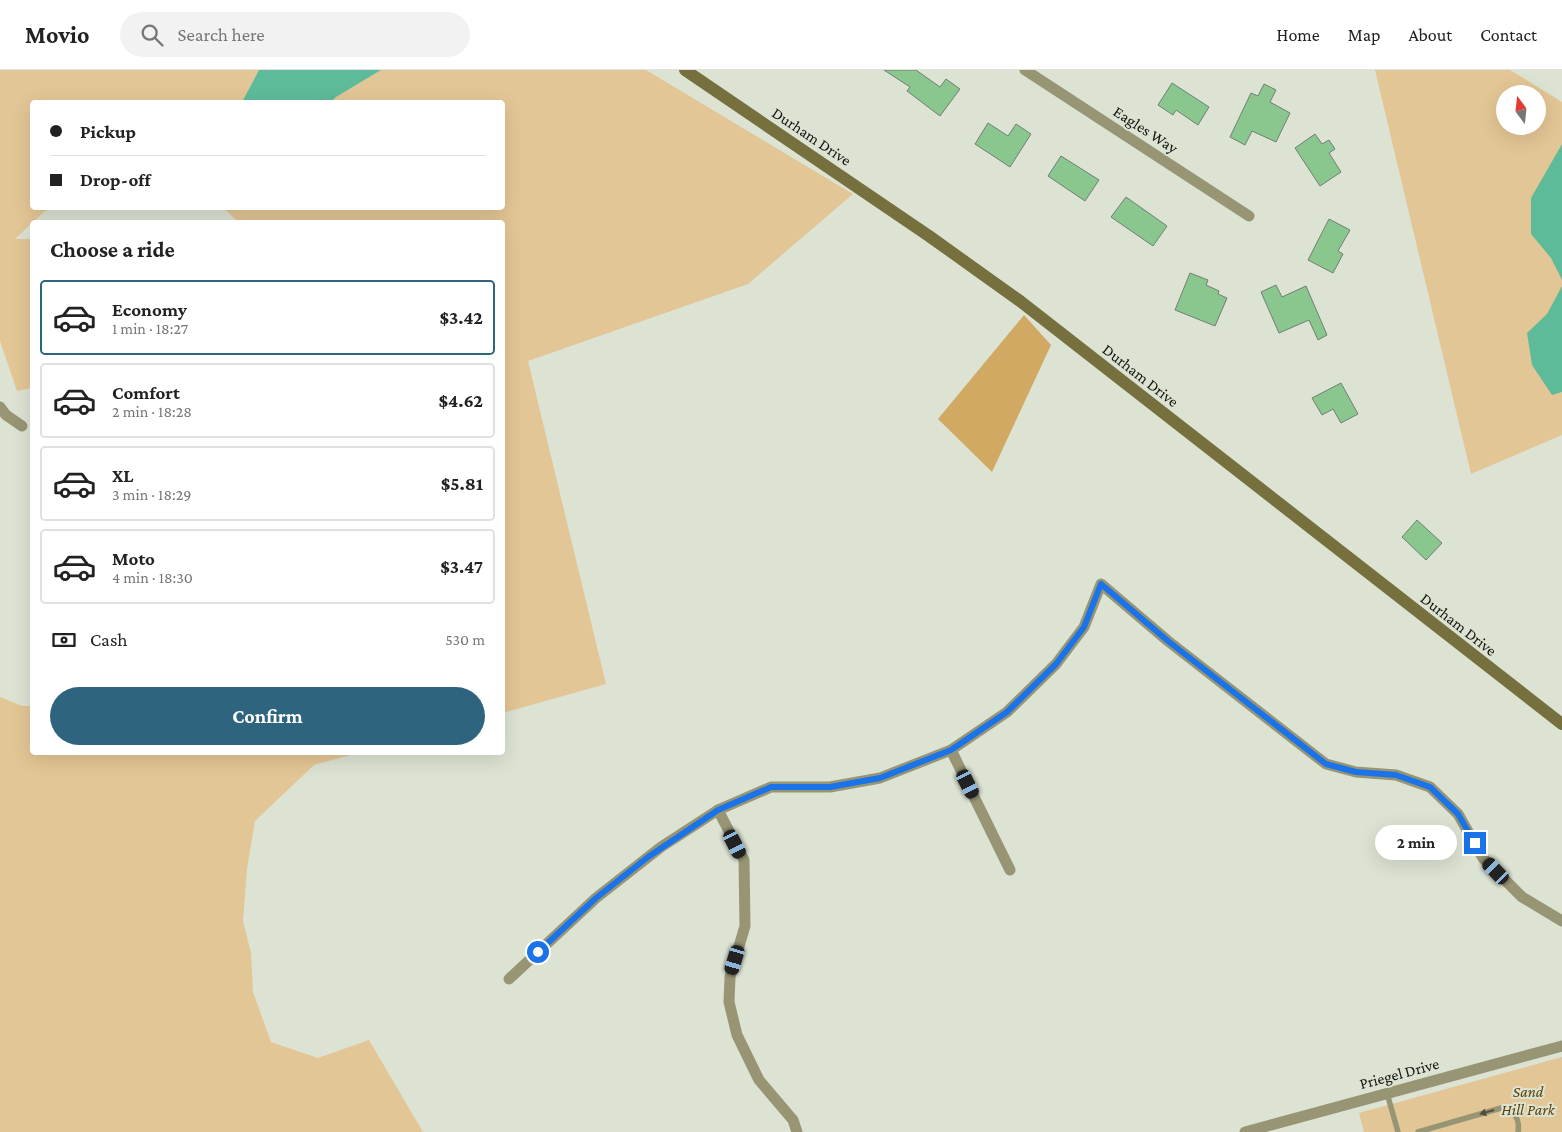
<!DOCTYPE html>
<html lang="en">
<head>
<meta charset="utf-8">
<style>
  body { margin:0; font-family:"Crimson Pro",serif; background:#f2f2f2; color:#222; height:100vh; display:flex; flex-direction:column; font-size:19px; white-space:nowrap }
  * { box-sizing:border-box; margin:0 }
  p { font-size:16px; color:#767676 }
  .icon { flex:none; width:28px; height:28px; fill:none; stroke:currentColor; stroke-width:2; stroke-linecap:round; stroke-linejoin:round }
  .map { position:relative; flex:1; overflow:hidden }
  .drawer { position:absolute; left:30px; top:150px; width:475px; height:535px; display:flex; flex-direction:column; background:#fff; border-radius:5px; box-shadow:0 5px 20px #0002 }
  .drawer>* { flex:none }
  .top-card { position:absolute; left:30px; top:30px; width:475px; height:110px; border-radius:5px; box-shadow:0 5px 20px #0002; display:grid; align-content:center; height:110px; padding:0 20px; background:#fff }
  .needle { width:32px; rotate:345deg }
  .controls { position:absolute; left:1496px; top:15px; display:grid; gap:10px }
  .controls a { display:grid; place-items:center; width:50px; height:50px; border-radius:50%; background:#fff; box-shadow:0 5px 20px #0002; font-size:25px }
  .end { position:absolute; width:22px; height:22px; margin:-11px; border:6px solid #1a73e8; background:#fff; box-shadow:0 0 0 2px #fff }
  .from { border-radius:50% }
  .bubble { position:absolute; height:35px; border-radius:18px; background:#fff; box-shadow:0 5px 20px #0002; font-size:16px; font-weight:700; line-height:35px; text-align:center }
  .car { position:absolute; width:15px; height:30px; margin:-15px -8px; border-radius:6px; box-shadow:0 0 4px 1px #0007; background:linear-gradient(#222 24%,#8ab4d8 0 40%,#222 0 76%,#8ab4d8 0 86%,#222 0) }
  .top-card b { display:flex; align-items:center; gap:18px; height:48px; font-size:19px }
  .top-card b+b { border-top:1px solid #e0e0e0 }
  .top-card i { width:12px; height:12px; background:#222 }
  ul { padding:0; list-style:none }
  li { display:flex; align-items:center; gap:15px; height:75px; margin:0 10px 8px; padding:0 10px; border:2px solid #e0e0e0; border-radius:5px }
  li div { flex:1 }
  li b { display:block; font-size:19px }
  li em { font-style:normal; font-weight:700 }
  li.on { border-color:#2f647f }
  li>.icon { width:45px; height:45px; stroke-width:1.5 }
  h2 { padding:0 20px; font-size:22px; line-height:60px }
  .pay { display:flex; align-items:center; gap:12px; height:55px; padding:0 20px; font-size:19px }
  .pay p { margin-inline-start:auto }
  .cta { display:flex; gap:10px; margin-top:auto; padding:10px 20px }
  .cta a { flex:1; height:58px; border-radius:30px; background:#2f647f; color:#fff; font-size:20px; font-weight:700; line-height:58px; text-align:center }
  header { display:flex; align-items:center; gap:30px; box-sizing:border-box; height:70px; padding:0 25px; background:#fff; border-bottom:1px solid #e0e0e0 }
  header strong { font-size:24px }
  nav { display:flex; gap:28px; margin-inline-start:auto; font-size:18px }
  .search { width:350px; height:45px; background:#f2f2f2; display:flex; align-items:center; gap:12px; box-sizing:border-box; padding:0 18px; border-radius:28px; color:#767676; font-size:19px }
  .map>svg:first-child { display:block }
  .green { fill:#e3c695; fill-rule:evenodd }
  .forest { fill:#d1a962 }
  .water { fill:#5ebb9a }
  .building { fill:#8ac78f; stroke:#727e72 }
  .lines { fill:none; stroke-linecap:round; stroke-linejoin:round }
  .lane { stroke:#989574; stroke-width:5.5 }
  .street { stroke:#989574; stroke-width:11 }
  .secondary { stroke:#76703f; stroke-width:12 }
  .oneway { fill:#4f4f3c }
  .route { stroke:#1a73e8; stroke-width:6 }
  .labels { text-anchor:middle; stroke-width:4; stroke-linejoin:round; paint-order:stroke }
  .street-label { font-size:16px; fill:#13150f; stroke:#dce3d3 }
  .park-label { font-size:16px; font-style:italic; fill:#5d4206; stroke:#dce3d3 }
</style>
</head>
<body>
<header>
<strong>Movio</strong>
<div class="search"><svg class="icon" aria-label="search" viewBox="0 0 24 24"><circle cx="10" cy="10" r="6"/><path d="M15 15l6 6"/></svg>Search here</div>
<nav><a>Home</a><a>Map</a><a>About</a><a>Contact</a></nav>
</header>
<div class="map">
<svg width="1562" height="1062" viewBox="0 0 1562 1062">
  <rect width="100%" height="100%" fill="#dce3d3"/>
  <g class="green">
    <polygon points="0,0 259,0 242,32 32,32 32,138 54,138 45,141 15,169 32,169 32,318 17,321 0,271"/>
    <polygon points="381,0 646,0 853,124 748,214 528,291 606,614 503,643 502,152 238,152 224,138 502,138 502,32 331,32 336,27"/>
    <path d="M1375,0H1510L1562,32V365L1471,404ZM1505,24H1538V56H1505Z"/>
    <polygon points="0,627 22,636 32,636 32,682 358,683 314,695 255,751 247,799 243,851 251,883 253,922 271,972 318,988 369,970 423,1062 0,1062"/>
    <polygon points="1562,987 1562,1062 1364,1062 1359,1043"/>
  </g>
  <polygon class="forest" points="1024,245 1051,275 992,402 938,349"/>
  <g class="water">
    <polygon points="259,0 381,0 336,27 331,32 242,32"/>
    <polygon points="1562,74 1562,210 1551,188 1531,164 1531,128"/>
    <polygon points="1562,216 1562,322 1552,325 1532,295 1527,263 1547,244"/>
  </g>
  <g class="building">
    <polygon points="884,0 916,0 940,17 946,9 960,19 940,46 907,21 910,17"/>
    <polygon points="1172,13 1209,37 1198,55 1176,40 1173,45 1158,35"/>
    <polygon points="1264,14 1276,20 1270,32 1290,43 1276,72 1252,61 1245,75 1230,67 1251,23 1258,26"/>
    <polygon points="988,53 1008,66 1016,54 1031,64 1010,97 975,74"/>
    <polygon points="1315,64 1322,74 1329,70 1335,79 1329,83 1341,102 1320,116 1295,78"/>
    <polygon points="1061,86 1099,110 1085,131 1048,106"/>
    <polygon points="1126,127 1167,156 1153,176 1111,147"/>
    <polygon points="1329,149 1350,160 1338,181 1343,184 1333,203 1308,190"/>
    <polygon points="1190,203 1208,210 1206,215 1219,221 1218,224 1227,228 1215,256 1175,240"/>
    <polygon points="1276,215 1282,227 1306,216 1327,265 1318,270 1309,250 1279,263 1261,222"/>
    <polygon points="1341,313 1358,344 1341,353 1333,339 1322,345 1312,328"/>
    <polygon points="1417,450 1442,473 1426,490 1402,467"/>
  </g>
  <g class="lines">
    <g class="lane">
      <polyline points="1387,1023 1398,1062"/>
      <path d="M1418,1062L1501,1038C1514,1040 1520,1049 1518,1062"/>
    </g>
    <g class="street">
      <polyline points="1025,0 1249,146"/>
      <polyline points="0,337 6,345 22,356"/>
      <polyline points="951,680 1010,800"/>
      <polyline points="718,740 744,790 745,856 730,907 729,932 737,965 759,1010 793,1050 797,1062"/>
      <polyline points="509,909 596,828 661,777 718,740 771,717 830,717 880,708 951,680 1007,642 1056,594 1084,557 1101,514 1168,571 1326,694 1356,702 1396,705 1430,717 1458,744 1483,788 1522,827 1562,851"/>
      <polyline points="1245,1062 1562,976"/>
    </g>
    <polyline class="secondary" points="685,0 929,166 1020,231 1562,654"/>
  </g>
  <defs><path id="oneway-solid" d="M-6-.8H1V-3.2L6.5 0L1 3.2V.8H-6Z" transform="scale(1.25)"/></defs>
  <use class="oneway" href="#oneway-solid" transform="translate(1487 1042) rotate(164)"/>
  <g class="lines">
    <polyline class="route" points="538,882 596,828 648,787 718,740 771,717 830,717 880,708 951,680 1007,642 1056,594 1084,557 1101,514 1168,571 1326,694 1356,702 1396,705 1430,717 1458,744 1475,773"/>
  </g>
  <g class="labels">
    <g class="street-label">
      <text transform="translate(1146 59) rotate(33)" y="6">Eagles Way</text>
      <text transform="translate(812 66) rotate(34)" y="6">Durham Drive</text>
      <text transform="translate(1141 305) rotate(38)" y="6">Durham Drive</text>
      <text transform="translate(1459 554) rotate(38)" y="6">Durham Drive</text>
      <text transform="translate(1399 1003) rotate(-15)" y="6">Priegel Drive</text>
    </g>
    <g class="park-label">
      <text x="1528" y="1027">Sand<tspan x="1528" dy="18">Hill Park</tspan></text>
    </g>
  </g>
</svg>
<div class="controls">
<a><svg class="needle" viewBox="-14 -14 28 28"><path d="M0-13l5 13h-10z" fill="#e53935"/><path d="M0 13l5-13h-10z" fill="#767676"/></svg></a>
</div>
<i class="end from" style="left:538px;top:882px"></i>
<i class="end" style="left:1475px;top:773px"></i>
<div class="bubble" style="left:1375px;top:755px;width:82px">2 min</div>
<i class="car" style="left:968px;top:714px;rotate:153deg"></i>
<i class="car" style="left:735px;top:774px;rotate:153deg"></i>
<i class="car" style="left:1496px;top:801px;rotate:316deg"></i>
<i class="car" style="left:735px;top:890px;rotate:197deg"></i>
<div class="top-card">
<b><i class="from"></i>Pickup</b>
<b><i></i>Drop-off</b>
</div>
<section class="drawer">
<h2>Choose a ride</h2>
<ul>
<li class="on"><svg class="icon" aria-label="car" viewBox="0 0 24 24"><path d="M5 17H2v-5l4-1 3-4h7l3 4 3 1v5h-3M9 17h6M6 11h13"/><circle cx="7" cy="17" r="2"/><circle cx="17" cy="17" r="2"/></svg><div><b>Economy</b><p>1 min · 18:27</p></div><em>$3.42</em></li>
<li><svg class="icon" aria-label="car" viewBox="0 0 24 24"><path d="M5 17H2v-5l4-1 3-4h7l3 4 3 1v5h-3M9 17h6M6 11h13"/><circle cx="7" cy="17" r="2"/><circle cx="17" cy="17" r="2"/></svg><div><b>Comfort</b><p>2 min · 18:28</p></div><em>$4.62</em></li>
<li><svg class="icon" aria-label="car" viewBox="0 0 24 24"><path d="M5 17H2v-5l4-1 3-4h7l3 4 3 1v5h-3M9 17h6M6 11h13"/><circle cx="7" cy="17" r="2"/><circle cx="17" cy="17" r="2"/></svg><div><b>XL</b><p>3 min · 18:29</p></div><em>$5.81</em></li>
<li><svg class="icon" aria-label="car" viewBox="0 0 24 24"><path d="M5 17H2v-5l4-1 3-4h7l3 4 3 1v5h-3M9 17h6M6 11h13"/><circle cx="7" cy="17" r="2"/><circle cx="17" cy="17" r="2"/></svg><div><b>Moto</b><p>4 min · 18:30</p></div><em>$3.47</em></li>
</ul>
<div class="pay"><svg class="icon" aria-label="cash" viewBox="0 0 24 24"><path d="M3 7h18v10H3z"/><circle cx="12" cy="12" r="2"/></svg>Cash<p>530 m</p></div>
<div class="cta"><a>Confirm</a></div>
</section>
</div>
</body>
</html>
